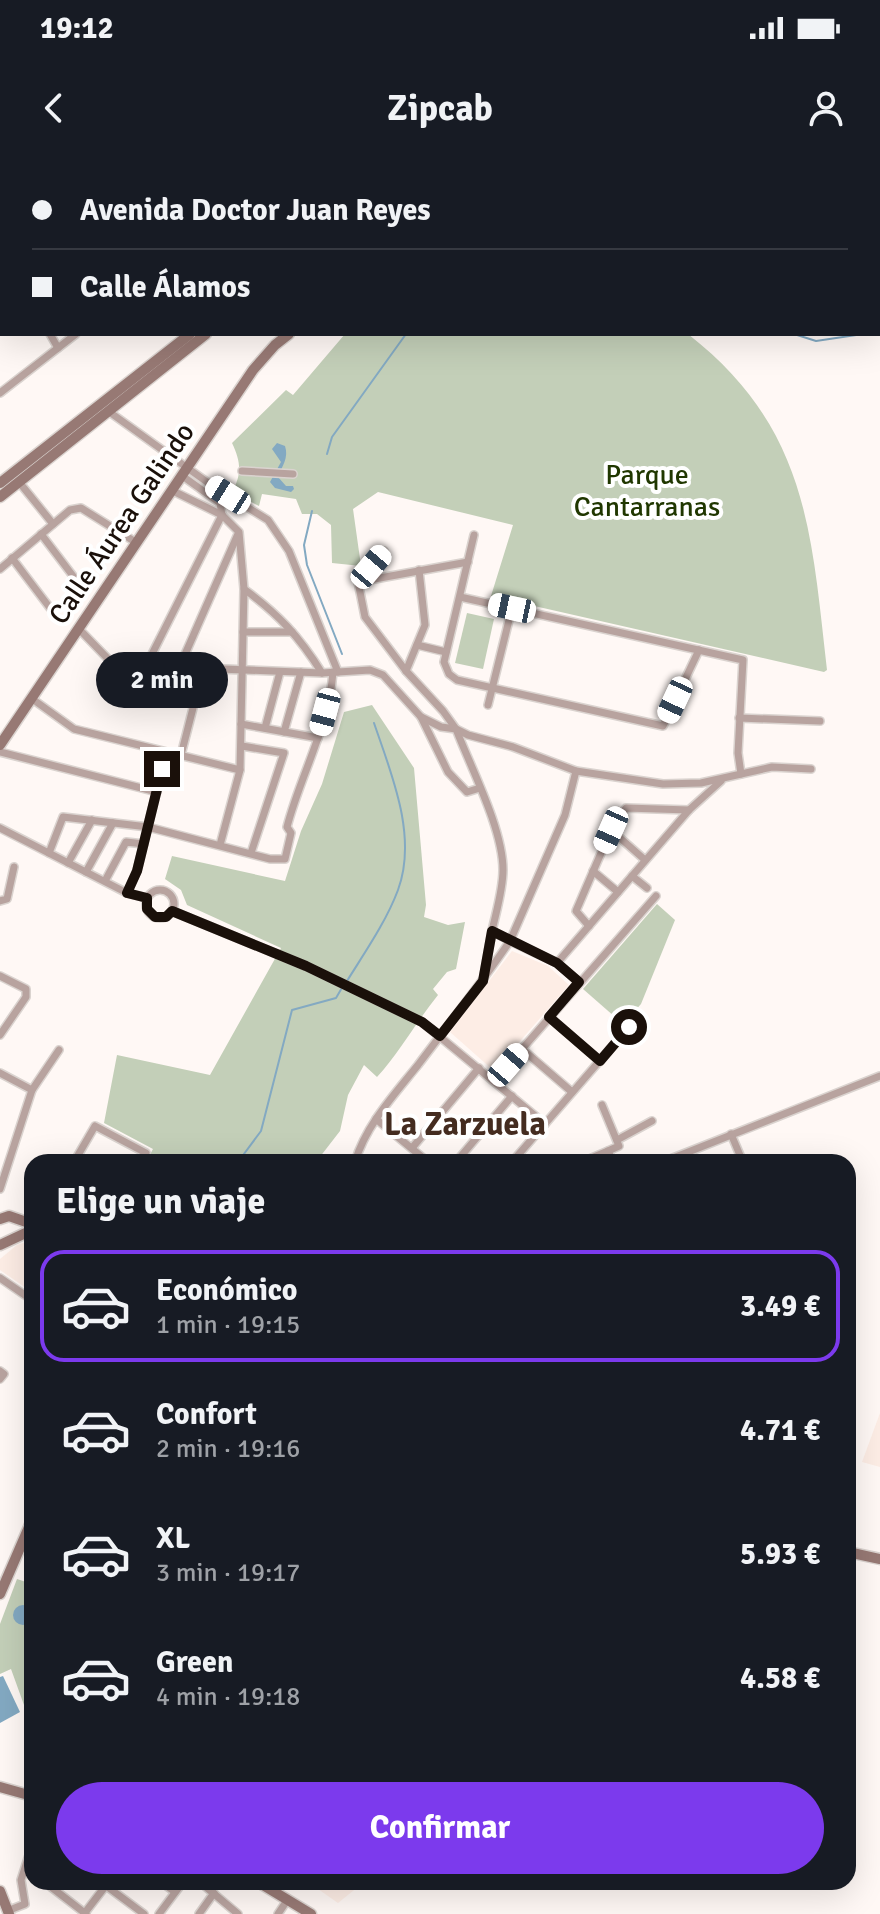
<!DOCTYPE html>
<html lang="es">
<head>
<meta charset="utf-8">
<style>
  body { margin:0; font-family:Signika,sans-serif; background:#20242c; color:#f1f3f6; height:100vh; display:flex; flex-direction:column; font-size:30px; white-space:nowrap }
  * { box-sizing:border-box; margin:0 }
  p { font-size:26px; color:#9ea1a6 }
  .icon { flex:none; width:44px; height:44px; fill:none; stroke:currentColor; stroke-width:2; stroke-linecap:round; stroke-linejoin:round }
  .map { position:relative; flex:1; overflow:hidden }
  .drawer { position:absolute; left:24px; top:994px; width:832px; height:736px; display:flex; flex-direction:column; background:#171b24; border-radius:24px; box-shadow:0 8px 32px #0002 }
  .drawer>* { flex:none }
  .banner { position:absolute; left:0px; top:0px; width:880px; height:176px; box-shadow:0 8px 32px #0002; display:grid; align-content:center; height:176px; padding:0 32px; background:#171b24 }
  .end { position:absolute; width:36px; height:36px; margin:-18px; border:10px solid #1a100a; background:#fff; box-shadow:0 0 0 4px #fff }
  .from { border-radius:50% }
  .bubble { position:absolute; height:56px; border-radius:28px; background:#171b24; box-shadow:0 8px 32px #0002; font-size:26px; font-weight:700; line-height:56px; text-align:center }
  .car { position:absolute; width:24px; height:48px; margin:-24px -12px; border-radius:10px; box-shadow:0 0 6px 2px #0007; background:linear-gradient(#fff 24%,#345 0 40%,#fff 0 76%,#345 0 86%,#fff 0) }
  .banner b { display:flex; align-items:center; gap:28px; height:76px; font-size:30px }
  .banner b+b { border-top:2px solid #363941 }
  .banner i { width:20px; height:20px; background:#f1f3f6 }
  ul { padding:0; list-style:none }
  li { display:flex; align-items:center; gap:24px; height:112px; margin:0 16px 12px; padding:0 16px; border:4px solid transparent; border-radius:24px }
  li div { flex:1 }
  li b { display:block; font-size:30px }
  li em { font-style:normal; font-weight:700 }
  li.current { border-color:#7c3aed }
  li>.icon { width:72px; height:72px; stroke-width:1.5 }
  h2 { padding:0 32px; font-size:36px; line-height:96px }
  .cta { display:flex; gap:16px; margin-top:auto; padding:16px 32px }
  .cta a { flex:1; height:92px; border-radius:48px; background:#7c3aed; color:#fff; font-size:32px; font-weight:700; line-height:92px; text-align:center }
  .status { display:flex; justify-content:space-between; align-items:center; height:56px; padding:0 40px; background:#171b24; direction:ltr }
  .status svg { height:22px; fill:currentColor }
  header { display:flex; justify-content:space-between; align-items:center; height:104px; padding:0 32px; background:#171b24; font-size:36px; font-weight:700 }
  .map>svg:first-child { display:block }
  .built { fill:#fdede5 }
  .green { fill:#c3cfb8 }
  .water { fill:#83a9c2 }
  .lines { fill:none; stroke-linecap:round; stroke-linejoin:round }
  .stream { stroke:#83a9c2; stroke-width:2 }
  .street-casing { stroke:#dad3cf; stroke-width:10 }
  .secondary-casing { stroke:#dad3cf; stroke-width:13 }
  .street { stroke:#b8a39f; stroke-width:7 }
  .secondary { stroke:#977974; stroke-width:10 }
  .route { stroke:#1a100a; stroke-width:10 }
  .labels { text-anchor:middle; stroke-width:8; stroke-linejoin:round; paint-order:stroke }
  .park-label { font-size:28px; fill:#203700; stroke:#fff }
  .street-label { font-size:28px; fill:#1a100a; stroke:#fff }
  .quarter-label { font-size:32px; font-weight:bold; fill:#442c20; stroke:#fff }
</style>
</head>
<body>
<div class="status"><b>19:12</b><svg viewBox="0 0 49 12"><path d="M0 12V9h3v3zM5 12V6h3v6zM10 12V3h3v9zM15 12V0h3v12zM26 1h20v11H26zM47 4h2v5h-2z"/></svg></div>
<header><svg class="icon" aria-label="back" viewBox="0 0 24 24"><path d="M15 5l-7 7 7 7"/></svg>Zipcab<svg class="icon" aria-label="person" viewBox="0 0 24 24"><circle cx="12" cy="8" r="4"/><path d="M4 21q1-7 8-7t8 7"/></svg></header>
<div class="map">
<svg width="880" height="1754" viewBox="0 0 880 1754">
  <rect width="100%" height="100%" fill="#fff8f5"/>
  <g class="built">
    <polygon points="512,791 548,806 569,825 494,911 450,872"/>
    <polygon points="32,1080 32,1132 0,1110 0,1099 17,1085"/>
    <polygon points="880,1253 880,1307 862,1302"/>
    <polygon points="308,1722 364,1722 338,1743"/>
  </g>
  <g class="green">
    <path d="M345,174H688C808,268 811,371 827,510L824,512L491,436L513,365L378,332L353,349L361,406L332,403L331,365L317,354H302L296,339L262,334L259,346L232,332C242,314 241,302 232,283L286,230L293,235Z"/>
    <polygon points="467,453 494,459 483,509 455,503"/>
    <path d="M372,545L414,608L426,745L424,757L448,765L465,762L456,809L447,812L433,829L438,835C416,862 400,892 377,917L364,905L348,935L340,971L316,1002H146L153,989L104,963L117,895L210,915L281,788L187,745L181,730L165,719L172,696L285,721L301,671L322,624L344,552Z"/>
    <polygon points="657,744 675,760 641,844 623,864 583,829"/>
    <polygon points="17,1419 32,1424 32,1541 24,1545 11,1509 0,1514 0,1464"/>
  </g>
  <g class="water">
    <path d="M277,283L285,286C289,298 282,306 278,317L286,326H293L294,329L291,332L275,328L270,322L281,302L272,289Z"/>
    <circle cx="23" cy="1455" r="10"/>
    <polygon points="3,1516 20,1552 0,1563 0,1517"/>
  </g>
  <g class="lines">
    <g class="stream">
      <polyline points="878,169 880,168"/>
      <polyline points="794,174 816,181 863,174"/>
      <polyline points="327,294 332,277 406,174"/>
      <polyline points="312,351 304,385 307,405 342,494"/>
      <path d="M347,821C365,792 386,762 398,730C418,676 391,613 374,563"/>
      <polyline points="238,1002 261,971 292,850 336,838 343,826"/>
    </g>
    <g class="street-casing">
      <g id="street">
        <polyline points="146,0 147,2"/>
        <polyline points="223,0 223,2"/>
        <polyline points="284,0 284,2"/>
        <polyline points="361,0 363,2"/>
        <polyline points="512,0 514,2"/>
        <polyline points="92,2 96,0"/>
        <polyline points="295,2 298,0"/>
        <polyline points="0,28 2,29"/>
        <polyline points="0,95 2,95"/>
        <polyline points="0,157 2,158"/>
        <polyline points="50,174 58,188"/>
        <polyline points="0,233 76,174"/>
        <polyline points="108,251 207,322 268,360 289,391 338,512"/>
        <polyline points="242,311 293,314"/>
        <polyline points="181,315 220,343 222,355"/>
        <polyline points="19,322 53,364"/>
        <path d="M171,330L222,355L239,372L244,429C278,454 299,476 322,513"/>
        <polyline points="41,374 73,416"/>
        <polyline points="474,375 444,502 449,514 457,520 663,566 699,490"/>
        <polyline points="12,398 50,448"/>
        <polyline points="0,409 70,350 81,348 137,383"/>
        <polyline points="358,422 365,457 406,511 443,551 456,569 468,575 513,587 576,611 663,624 701,623 772,607 811,609"/>
        <polyline points="358,422 468,402"/>
        <polyline points="358,422 384,391"/>
        <polyline points="460,437 743,500 738,593 741,614"/>
        <polyline points="78,468 111,502 146,506 322,513 370,510 383,515 421,557 448,612 467,632 480,628"/>
        <polyline points="243,472 292,472"/>
        <polyline points="417,485 446,492"/>
        <polyline points="146,506 222,355"/>
        <polyline points="179,508 238,374"/>
        <polyline points="406,511 425,465 419,410"/>
        <polyline points="31,538 74,569 240,610"/>
        <polyline points="488,545 512,448"/>
        <path d="M421,557L441,567L456,569C471,608 503,669 503,710C503,730 496,752 492,771"/>
        <polyline points="739,558 820,561"/>
        <polyline points="241,564 318,578"/>
        <polyline points="265,568 280,512"/>
        <polyline points="284,572 301,512"/>
        <polyline points="242,586 284,593 251,693"/>
        <polyline points="0,592 157,632"/>
        <polyline points="576,611 565,655 510,781 557,803 579,822"/>
        <polyline points="0,668 127,733 147,738"/>
        <polyline points="611,670 645,700"/>
        <polyline points="220,685 240,610 244,429"/>
        <path d="M49,693L63,657L148,667L270,699H285L291,673L287,667C300,616 329,567 333,512"/>
        <polyline points="68,703 92,660"/>
        <polyline points="593,711 618,732"/>
        <polyline points="86,712 113,663"/>
        <polyline points="632,716 647,728"/>
        <polyline points="105,721 126,682 144,684"/>
        <circle cx="160" cy="744" r="14"/>
        <polyline points="127,733 137,711 162,609 170,600 181,595 203,509"/>
        <polyline points="0,741 7,739 14,707"/>
        <polyline points="172,751 306,806 422,862 545,964"/>
        <polyline points="589,766 576,751 611,670 626,648 689,650"/>
        <polyline points="557,803 689,650 721,621"/>
        <polyline points="0,816 26,829 26,837 0,875"/>
        <polyline points="549,857 600,901"/>
        <polyline points="522,889 572,932"/>
        <polyline points="0,913 32,930"/>
        <polyline points="494,921 656,736"/>
        <polyline points="602,945 619,986 608,991"/>
        <polyline points="376,959 428,1002"/>
        <polyline points="731,974 742,1000"/>
        <polyline points="617,980 652,961"/>
        <polyline points="412,988 479,908"/>
        <polyline points="74,1002 95,966 146,993"/>
        <path d="M355,1002C366,965 394,935 418,905C449,864 481,824 510,781L492,771L483,821"/>
        <polyline points="456,1002 512,936"/>
        <polyline points="512,1002 629,867"/>
        <polyline points="582,1002 608,991 613,1002"/>
        <polyline points="663,1002 880,916"/>
        <polyline points="0,1029 32,930 59,890"/>
        <polyline points="0,1118 32,1140"/>
        <polyline points="0,1211 4,1214 0,1219"/>
        <polyline points="55,1722 51,1727 86,1754"/>
        <polyline points="101,1722 144,1754"/>
        <polyline points="161,1722 175,1732"/>
        <polyline points="200,1722 238,1754"/>
        <polyline points="7,1751 25,1744 21,1720 32,1686"/>
        <polyline points="84,1754 107,1724"/>
        <polyline points="159,1754 183,1722"/>
        <polyline points="199,1754 214,1733"/>
        <polyline points="278,1754 288,1739"/>
      </g>
    </g>
    <g class="secondary-casing">
      <g id="secondary">
        <polyline points="407,2 409,0"/>
        <polyline points="424,2 426,0"/>
        <polyline points="519,2 520,0"/>
        <polyline points="0,323 190,174"/>
        <polyline points="0,337 206,174"/>
        <polyline points="0,585 253,210 275,185 289,174"/>
        <polyline points="0,1059 9,1056 32,1064"/>
        <polyline points="0,1085 32,1070"/>
        <polyline points="848,1392 880,1399"/>
        <polyline points="0,1434 32,1360"/>
        <polyline points="0,1627 32,1636"/>
        <polyline points="258,1722 311,1754"/>
        <polyline points="0,1731 9,1754"/>
      </g>
    </g>
    <use href="#street" class="street"/>
    <use href="#secondary" class="secondary"/>
  </g>
  <g class="lines">
    <polyline class="route" points="162,609 137,711 127,733 147,738 147,749 155,757 166,757 172,751 306,806 422,862 440,876 483,821 492,771 557,803 579,822 549,857 600,901 629,867"/>
  </g>
  <g class="labels">
    <g class="park-label">
      <text x="647" y="324">Parque<tspan x="647" dy="32">Cantarranas</tspan></text>
    </g>
    <g class="street-label">
      <text transform="translate(121 363) rotate(-56)" y="10">Calle Áurea Galindo</text>
    </g>
    <g class="quarter-label">
      <text x="465" y="975">La Zarzuela</text>
    </g>
  </g>
</svg>
<i class="end from" style="left:629px;top:867px"></i>
<i class="end" style="left:162px;top:609px"></i>
<div class="bubble" style="left:96px;top:492px;width:132px">2 min</div>
<i class="car" style="left:228px;top:335px;rotate:302deg"></i>
<i class="car" style="left:371px;top:407px;rotate:40deg"></i>
<i class="car" style="left:512px;top:448px;rotate:282deg"></i>
<i class="car" style="left:675px;top:540px;rotate:205deg"></i>
<i class="car" style="left:325px;top:552px;rotate:195deg"></i>
<i class="car" style="left:611px;top:670px;rotate:204deg"></i>
<i class="car" style="left:508px;top:905px;rotate:41deg"></i>
<div class="banner">
<b><i class="from"></i>Avenida Doctor Juan Reyes</b>
<b><i></i>Calle Álamos</b>
</div>
<section class="drawer">
<h2>Elige un viaje</h2>
<ul>
<li class="current"><svg class="icon" aria-label="car" viewBox="0 0 24 24"><path d="M5 17H2v-5l4-1 3-4h7l3 4 3 1v5h-3M9 17h6M6 11h13"/><circle cx="7" cy="17" r="2"/><circle cx="17" cy="17" r="2"/></svg><div><b>Económico</b><p>1 min · 19:15</p></div><em>3.49 €</em></li>
<li><svg class="icon" aria-label="car" viewBox="0 0 24 24"><path d="M5 17H2v-5l4-1 3-4h7l3 4 3 1v5h-3M9 17h6M6 11h13"/><circle cx="7" cy="17" r="2"/><circle cx="17" cy="17" r="2"/></svg><div><b>Confort</b><p>2 min · 19:16</p></div><em>4.71 €</em></li>
<li><svg class="icon" aria-label="car" viewBox="0 0 24 24"><path d="M5 17H2v-5l4-1 3-4h7l3 4 3 1v5h-3M9 17h6M6 11h13"/><circle cx="7" cy="17" r="2"/><circle cx="17" cy="17" r="2"/></svg><div><b>XL</b><p>3 min · 19:17</p></div><em>5.93 €</em></li>
<li><svg class="icon" aria-label="car" viewBox="0 0 24 24"><path d="M5 17H2v-5l4-1 3-4h7l3 4 3 1v5h-3M9 17h6M6 11h13"/><circle cx="7" cy="17" r="2"/><circle cx="17" cy="17" r="2"/></svg><div><b>Green</b><p>4 min · 19:18</p></div><em>4.58 €</em></li>
</ul>
<div class="cta"><a>Confirmar</a></div>
</section>
</div>
</body>
</html>
